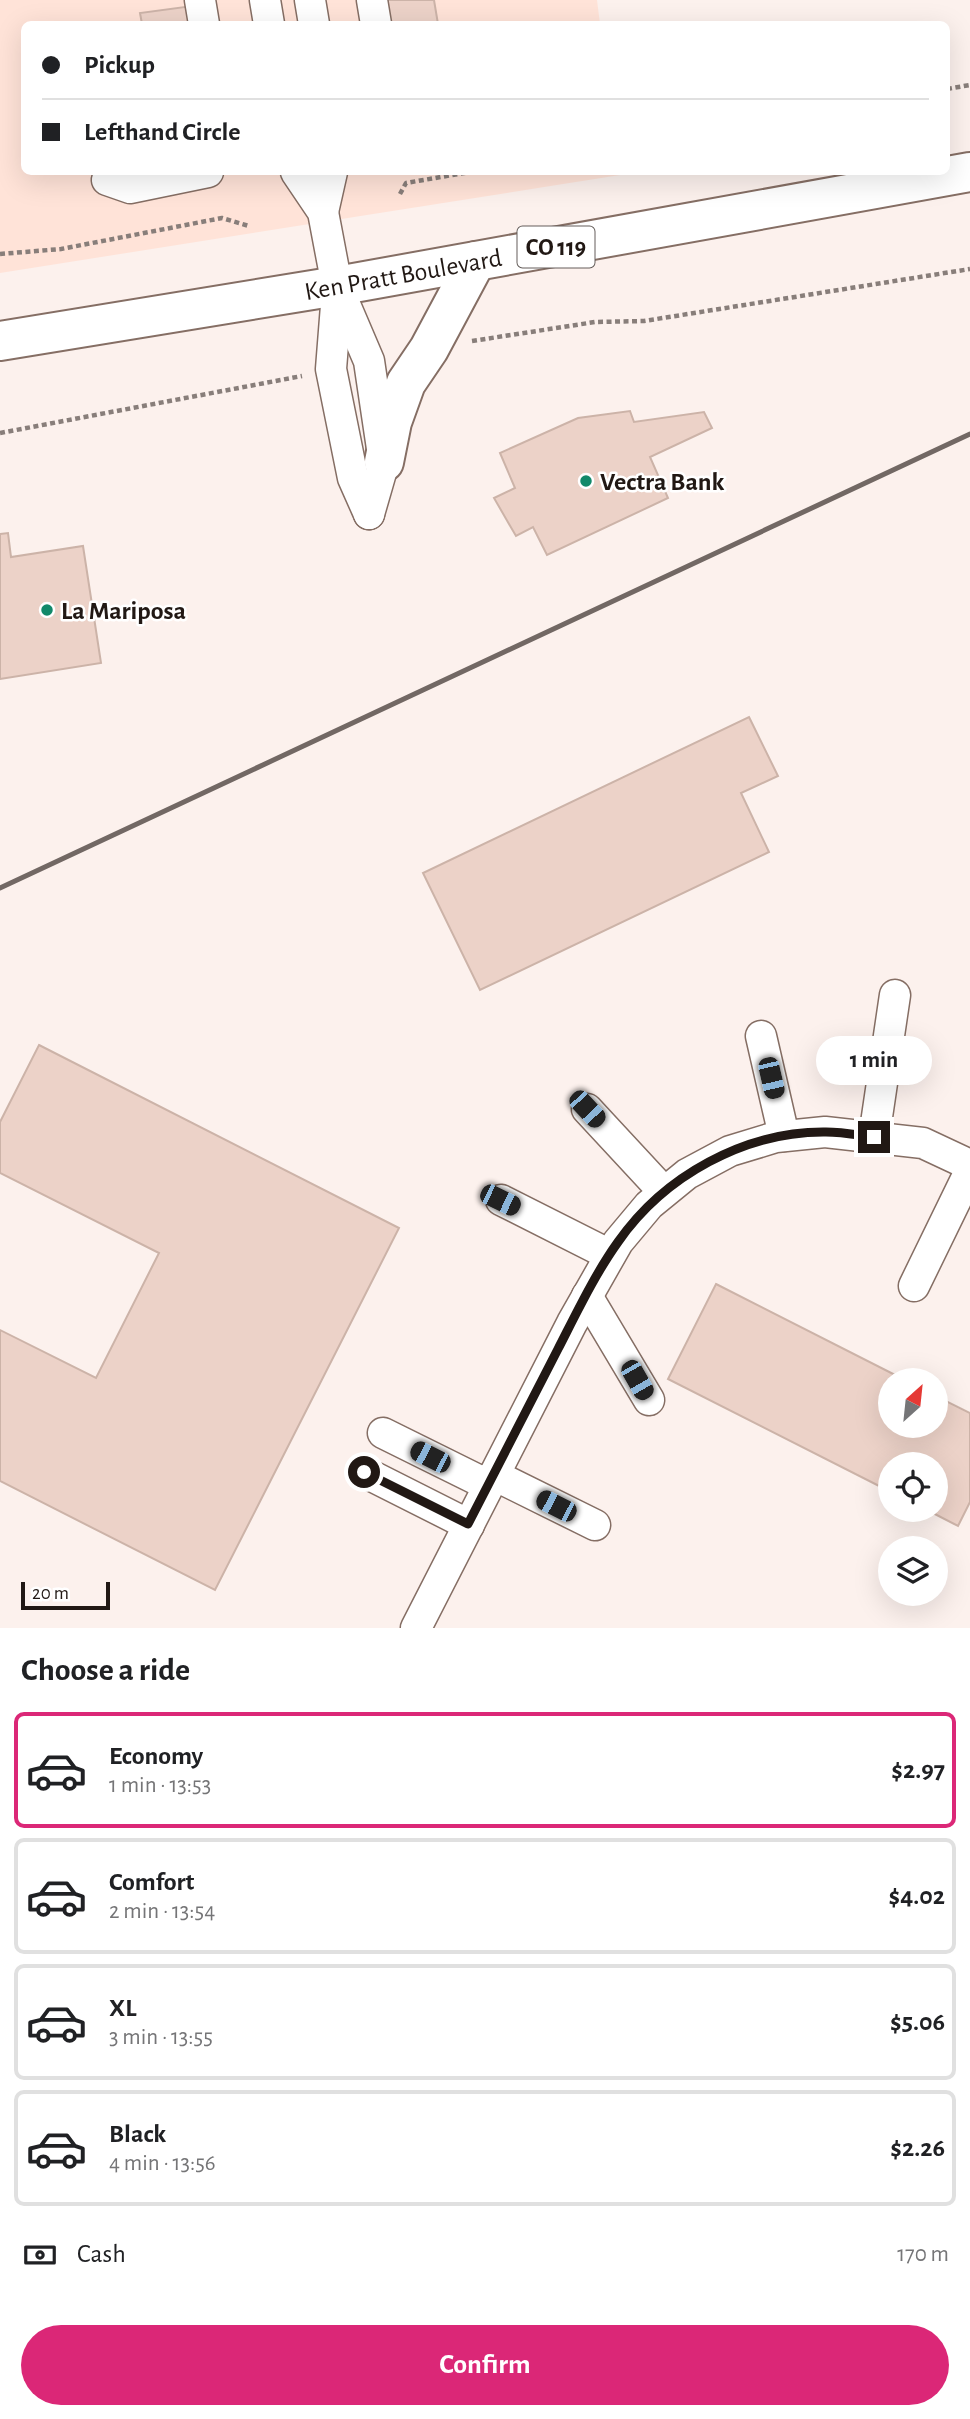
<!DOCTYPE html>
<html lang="en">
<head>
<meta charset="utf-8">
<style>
  body { margin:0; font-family:"Alegreya Sans",sans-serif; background:#f2f2f2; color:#202124; height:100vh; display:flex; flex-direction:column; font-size:26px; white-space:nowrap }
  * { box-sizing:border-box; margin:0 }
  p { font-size:23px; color:#757577 }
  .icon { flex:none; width:38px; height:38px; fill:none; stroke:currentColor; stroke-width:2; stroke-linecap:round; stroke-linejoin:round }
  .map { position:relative; height:1628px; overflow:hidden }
  .sheet { display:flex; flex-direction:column; background:#fff; flex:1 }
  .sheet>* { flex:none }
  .banner { position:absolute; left:21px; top:21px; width:929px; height:154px; border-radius:10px; box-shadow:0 7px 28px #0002; display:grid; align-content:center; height:154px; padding:0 21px; background:#fff }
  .needle { width:46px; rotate:27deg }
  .tools { position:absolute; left:878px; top:1368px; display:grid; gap:14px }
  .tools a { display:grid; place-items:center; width:70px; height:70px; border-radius:50%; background:#fff; box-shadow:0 7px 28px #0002; font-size:35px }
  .scale { position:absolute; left:21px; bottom:18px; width:89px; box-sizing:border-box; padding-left:7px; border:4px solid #211814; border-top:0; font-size:19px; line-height:24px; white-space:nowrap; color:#211814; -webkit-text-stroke:5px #fff; paint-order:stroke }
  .end { position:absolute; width:32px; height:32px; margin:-16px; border:9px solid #211814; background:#fff; box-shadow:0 0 0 4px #fff }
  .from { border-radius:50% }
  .bubble { position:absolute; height:49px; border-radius:24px; background:#fff; box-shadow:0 7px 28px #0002; font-size:23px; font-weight:600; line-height:49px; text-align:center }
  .car { position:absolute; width:21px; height:42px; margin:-21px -10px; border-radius:9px; box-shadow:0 0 5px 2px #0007; background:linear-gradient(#222 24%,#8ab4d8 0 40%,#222 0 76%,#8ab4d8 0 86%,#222 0) }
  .banner b { display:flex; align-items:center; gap:24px; height:66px; font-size:26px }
  .banner b+b { border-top:2px solid #e0e0e0 }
  .banner i { width:18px; height:18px; background:#202124 }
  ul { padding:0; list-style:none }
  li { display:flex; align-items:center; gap:21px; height:116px; margin:0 14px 10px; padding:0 7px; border:4px solid #e0e0e0; border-radius:10px }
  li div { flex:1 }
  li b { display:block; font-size:26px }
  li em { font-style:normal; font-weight:600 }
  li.on { border-color:#db2777 }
  li>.icon { width:63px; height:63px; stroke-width:1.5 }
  h2 { padding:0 21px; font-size:32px; line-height:84px }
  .pay { display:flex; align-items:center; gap:18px; height:77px; padding:0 21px; font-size:26px }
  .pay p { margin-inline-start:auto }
  .cta { display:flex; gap:14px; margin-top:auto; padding:14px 21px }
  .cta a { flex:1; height:80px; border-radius:42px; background:#db2777; color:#fff; font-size:28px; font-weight:600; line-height:80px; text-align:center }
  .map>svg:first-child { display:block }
  .built { fill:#ffe3d8 }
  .building { fill:#ecd2c8; stroke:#ccb3a8; stroke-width:2 }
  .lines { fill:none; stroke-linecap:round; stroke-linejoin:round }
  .minor-casing { stroke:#856e64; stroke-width:33 }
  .highway-casing { stroke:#856e64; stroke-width:42 }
  .path { stroke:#887e7a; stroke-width:4.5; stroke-dasharray:5 3.5; stroke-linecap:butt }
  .minor { stroke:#fff; stroke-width:30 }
  .highway { stroke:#fff; stroke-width:38 }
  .rail { stroke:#726864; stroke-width:5 }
  .route { stroke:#211814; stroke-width:9 }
  .poi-dot { fill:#12896a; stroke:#fff; stroke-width:2.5 }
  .labels { text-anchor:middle; stroke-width:5; stroke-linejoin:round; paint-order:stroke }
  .shield { fill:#fff; stroke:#645d5a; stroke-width:2 }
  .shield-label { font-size:24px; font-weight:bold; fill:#211814 }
  .street-label { font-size:26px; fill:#211814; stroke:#fff }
  .poi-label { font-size:26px; font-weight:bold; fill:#211814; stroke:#fff; text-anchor:start }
</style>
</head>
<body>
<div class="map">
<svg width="970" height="1628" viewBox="0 0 970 1628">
  <rect width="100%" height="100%" fill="#fcf1ed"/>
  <polygon class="built" points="0,0 597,0 600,24 24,24 24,172 620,172 620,175 0,273"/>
  <g class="building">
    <polygon points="378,0 434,0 438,24 382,24"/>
    <polygon points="192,6 195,24 142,24 140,13"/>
    <polygon points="630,411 634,422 704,412 712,428 650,457 668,498 547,555 533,527 516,536 494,498 515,488 500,453 578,418"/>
    <polygon points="8,533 11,557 83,546 101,663 0,679 0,534"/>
    <polygon points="749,717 778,776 741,793 769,852 480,990 423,873"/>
    <polygon points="39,1045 399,1228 215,1590 0,1481 0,1330 96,1378 159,1253 0,1173 0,1122"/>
    <polygon points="716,1284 907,1381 891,1381 891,1426 936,1426 936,1396 970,1413 970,1502 958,1526 927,1510 936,1510 936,1465 891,1465 891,1492 668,1379"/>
  </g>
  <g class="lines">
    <g class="minor-casing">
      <g id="minor">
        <polyline points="200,0 204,24"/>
        <polyline points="265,0 269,24"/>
        <polyline points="310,0 314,24"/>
        <polyline points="372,0 376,24"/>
        <polyline points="296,172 323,212 337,286 369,361 384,462 369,514"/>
        <polyline points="107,180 130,188 208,172"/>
        <polyline points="323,212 332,172"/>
        <polyline points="337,293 331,369 353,478 369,514"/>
        <polyline points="761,1036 784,1136"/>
        <polyline points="587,1109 664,1192"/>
        <polyline points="874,1137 895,995"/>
        <polyline points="501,1200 610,1255"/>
        <polyline points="914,1286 970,1171"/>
        <polyline points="587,1296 649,1400"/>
        <polyline points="383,1433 488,1485"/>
        <polyline points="364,1472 469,1525"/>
        <polyline points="494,1475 595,1525"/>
        <polyline points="416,1628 572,1323 618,1242 649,1205 687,1174 730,1151 776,1137 825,1132 923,1143 970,1165"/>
      </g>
    </g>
    <g class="highway-casing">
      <g id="highway">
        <polyline points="0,341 337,286 970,172"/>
        <polyline points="384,462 392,422 406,383 429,349 476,261"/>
      </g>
    </g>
    <g class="path">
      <polyline points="947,89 970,85"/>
      <polyline points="400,194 406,183 470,172"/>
      <polyline points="0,254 61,249 222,218 249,226"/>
      <polyline points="472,341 595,322 644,321 970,269"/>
      <polyline points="0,433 302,376"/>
    </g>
    <use href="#minor" class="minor"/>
    <use href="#highway" class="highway"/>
    <polyline class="rail" points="0,888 970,434"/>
  </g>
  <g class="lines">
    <path class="route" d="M364,1472L468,1524C498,1466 528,1407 558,1349C576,1314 595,1274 618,1242C664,1176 745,1131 826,1132C842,1132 858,1135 874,1137"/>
  </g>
  <g class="poi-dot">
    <circle cx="586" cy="481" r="7"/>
    <circle cx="47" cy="610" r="7"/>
  </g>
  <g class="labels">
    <rect class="shield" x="517.5" y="226.5" width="77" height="41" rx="5"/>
    <g class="shield-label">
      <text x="556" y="255">CO 119</text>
    </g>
    <g class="street-label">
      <text transform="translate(403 274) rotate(-10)" y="9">Ken Pratt Boulevard</text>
    </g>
    <g class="poi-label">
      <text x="600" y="490">Vectra Bank</text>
      <text x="61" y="619">La Mariposa</text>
    </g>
  </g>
</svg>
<div class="tools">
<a><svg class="needle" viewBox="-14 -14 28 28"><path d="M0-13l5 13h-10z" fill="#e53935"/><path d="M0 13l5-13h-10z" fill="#757577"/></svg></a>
<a><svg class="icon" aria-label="locate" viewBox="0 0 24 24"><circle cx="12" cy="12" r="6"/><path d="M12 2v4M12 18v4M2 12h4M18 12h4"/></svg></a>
<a><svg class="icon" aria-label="layers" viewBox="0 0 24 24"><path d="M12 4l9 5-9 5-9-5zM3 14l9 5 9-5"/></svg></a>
</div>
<div class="scale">20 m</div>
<i class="end from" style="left:364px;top:1472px"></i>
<i class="end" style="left:874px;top:1137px"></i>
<div class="bubble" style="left:816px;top:1036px;width:116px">1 min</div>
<i class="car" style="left:771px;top:1078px;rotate:167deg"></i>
<i class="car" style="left:587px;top:1109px;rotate:137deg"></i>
<i class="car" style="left:500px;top:1200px;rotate:116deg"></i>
<i class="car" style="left:637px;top:1380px;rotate:150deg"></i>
<i class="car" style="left:430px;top:1457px;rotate:297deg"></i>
<i class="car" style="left:556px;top:1506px;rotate:297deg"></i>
<div class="banner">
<b><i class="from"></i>Pickup</b>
<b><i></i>Lefthand Circle</b>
</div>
</div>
<section class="sheet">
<h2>Choose a ride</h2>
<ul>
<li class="on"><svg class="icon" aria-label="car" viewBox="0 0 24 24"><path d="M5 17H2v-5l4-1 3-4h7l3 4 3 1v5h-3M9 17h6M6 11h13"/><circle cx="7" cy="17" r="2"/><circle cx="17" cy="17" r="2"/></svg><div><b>Economy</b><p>1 min · 13:53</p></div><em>$2.97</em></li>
<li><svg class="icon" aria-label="car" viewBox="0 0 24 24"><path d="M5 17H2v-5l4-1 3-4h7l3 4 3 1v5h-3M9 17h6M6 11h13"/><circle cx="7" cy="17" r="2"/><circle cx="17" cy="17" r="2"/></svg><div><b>Comfort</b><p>2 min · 13:54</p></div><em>$4.02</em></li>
<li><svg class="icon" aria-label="car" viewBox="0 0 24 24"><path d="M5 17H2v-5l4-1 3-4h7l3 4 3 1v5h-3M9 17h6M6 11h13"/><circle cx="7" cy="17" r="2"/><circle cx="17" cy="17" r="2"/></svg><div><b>XL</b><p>3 min · 13:55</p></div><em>$5.06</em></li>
<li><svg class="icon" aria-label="car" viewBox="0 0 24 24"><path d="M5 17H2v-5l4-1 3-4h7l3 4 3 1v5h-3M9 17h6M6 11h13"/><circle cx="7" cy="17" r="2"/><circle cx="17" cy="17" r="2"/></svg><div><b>Black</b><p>4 min · 13:56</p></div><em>$2.26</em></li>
</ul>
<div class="pay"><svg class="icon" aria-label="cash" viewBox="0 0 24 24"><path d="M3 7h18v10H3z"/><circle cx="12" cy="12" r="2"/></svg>Cash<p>170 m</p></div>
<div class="cta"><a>Confirm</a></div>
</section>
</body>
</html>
